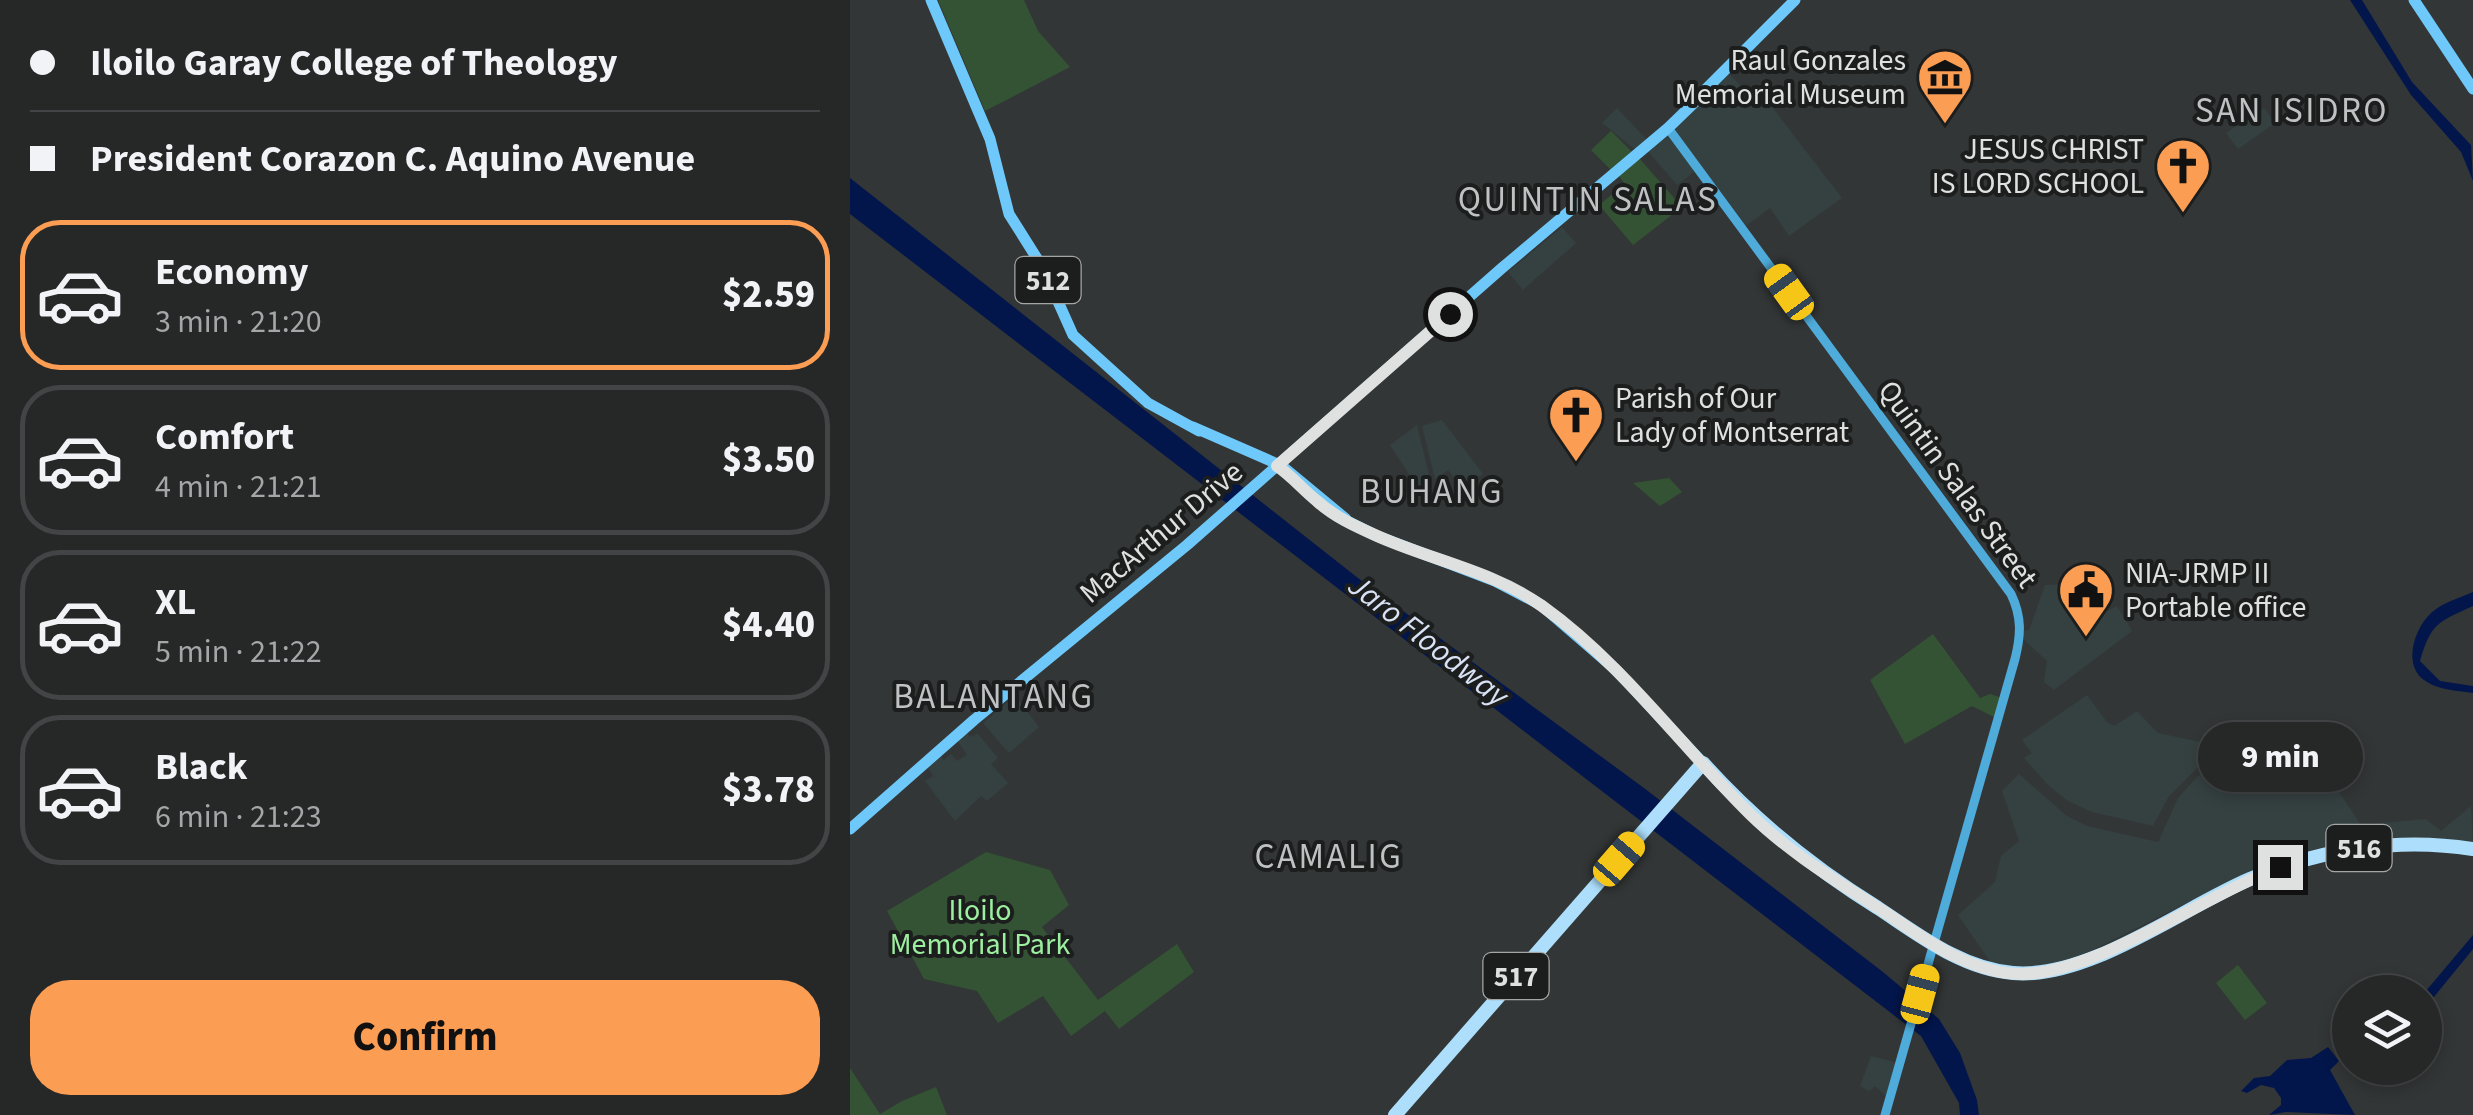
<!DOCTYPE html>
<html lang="en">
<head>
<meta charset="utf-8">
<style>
  body { margin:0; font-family:"Source Sans 3",sans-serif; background:#323434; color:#f1f3f6; height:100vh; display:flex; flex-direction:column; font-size:38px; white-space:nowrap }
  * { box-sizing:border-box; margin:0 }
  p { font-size:32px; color:#a4a6a8 }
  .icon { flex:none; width:55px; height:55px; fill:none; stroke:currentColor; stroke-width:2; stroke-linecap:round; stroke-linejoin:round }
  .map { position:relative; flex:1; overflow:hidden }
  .details { display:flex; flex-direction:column; background:#262828; width:850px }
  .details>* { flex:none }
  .banner { display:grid; align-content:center; height:220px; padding:0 30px; background:#262828 }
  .tools { position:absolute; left:1482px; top:975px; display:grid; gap:20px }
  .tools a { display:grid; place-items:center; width:110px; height:110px; border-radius:50%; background:#262828; box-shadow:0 5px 15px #0003,0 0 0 2px #424445; font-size:50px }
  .end { position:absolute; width:45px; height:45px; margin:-22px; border:12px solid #dfe1e1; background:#111; box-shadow:0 0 0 5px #111 }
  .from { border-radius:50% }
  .bubble { position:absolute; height:70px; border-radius:35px; background:#262828; box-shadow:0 5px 15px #0003,0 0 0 2px #424445; font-size:32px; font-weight:800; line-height:70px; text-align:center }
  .car { position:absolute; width:30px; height:60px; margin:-30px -15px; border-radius:12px; box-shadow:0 0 8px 2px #0007; background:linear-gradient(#f5c518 24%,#345 0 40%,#f5c518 0 76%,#345 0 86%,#f5c518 0) }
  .banner b { display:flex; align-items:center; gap:35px; height:95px; font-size:38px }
  .banner b+b { border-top:2px solid #424445 }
  .banner i { width:25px; height:25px; background:#f1f3f6 }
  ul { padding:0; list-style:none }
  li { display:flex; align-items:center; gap:30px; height:150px; margin:0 20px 15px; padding:0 10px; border:5px solid #424445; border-radius:40px }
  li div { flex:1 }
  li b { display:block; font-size:38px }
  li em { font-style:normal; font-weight:800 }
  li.on { border-color:#fc9d54 }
  li>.icon { width:90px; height:90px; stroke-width:1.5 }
  .primary-button { display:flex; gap:20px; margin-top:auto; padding:20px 30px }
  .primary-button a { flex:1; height:115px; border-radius:40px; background:#fc9d54; color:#111; font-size:40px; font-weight:800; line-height:115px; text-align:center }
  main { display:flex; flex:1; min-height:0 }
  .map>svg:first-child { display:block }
  .built { fill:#354041 }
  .green { fill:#335334 }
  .water { fill:#03164c }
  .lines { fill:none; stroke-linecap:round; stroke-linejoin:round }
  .secondary { stroke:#4eabda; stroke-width:9 }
  .primary { stroke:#6ec9fa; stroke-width:11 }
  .highway { stroke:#addffc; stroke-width:14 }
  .primary-bridge { stroke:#6ec9fa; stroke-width:11 }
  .route { stroke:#dfe1e1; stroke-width:12 }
  .labels { text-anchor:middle; stroke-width:8; stroke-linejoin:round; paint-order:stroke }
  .shield { fill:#1c1d1d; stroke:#a4a6a6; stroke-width:2.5 }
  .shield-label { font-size:28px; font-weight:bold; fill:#dfe1e1 }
  .poi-label { font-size:30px; fill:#dfe1e1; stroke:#1c1d1d; text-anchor:end }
  .street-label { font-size:30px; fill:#dfe1e1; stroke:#1c1d1d }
  .park-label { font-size:30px; fill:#9defa0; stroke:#1c1d1d }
  .water-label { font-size:32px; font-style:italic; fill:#d8e2f4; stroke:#1c1d1d }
  .quarter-label { font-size:35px; letter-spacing:2.5px; fill:#bec2c2; stroke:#1c1d1d }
</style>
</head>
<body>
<main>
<section class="details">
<div class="banner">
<b><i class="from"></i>Iloilo Garay College of Theology</b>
<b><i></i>President Corazon C. Aquino Avenue</b>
</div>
<ul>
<li class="on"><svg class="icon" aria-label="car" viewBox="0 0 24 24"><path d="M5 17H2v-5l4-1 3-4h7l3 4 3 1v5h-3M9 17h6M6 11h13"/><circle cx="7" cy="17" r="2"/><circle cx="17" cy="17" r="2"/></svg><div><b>Economy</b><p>3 min · 21:20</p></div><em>$2.59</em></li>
<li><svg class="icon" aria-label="car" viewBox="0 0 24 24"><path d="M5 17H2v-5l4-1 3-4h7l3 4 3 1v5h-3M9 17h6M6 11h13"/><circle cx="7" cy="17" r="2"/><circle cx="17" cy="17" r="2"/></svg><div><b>Comfort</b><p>4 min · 21:21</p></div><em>$3.50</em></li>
<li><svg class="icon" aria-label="car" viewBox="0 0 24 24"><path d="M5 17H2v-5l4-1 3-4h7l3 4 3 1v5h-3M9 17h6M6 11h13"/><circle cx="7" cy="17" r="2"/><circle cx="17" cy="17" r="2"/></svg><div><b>XL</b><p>5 min · 21:22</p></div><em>$4.40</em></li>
<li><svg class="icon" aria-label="car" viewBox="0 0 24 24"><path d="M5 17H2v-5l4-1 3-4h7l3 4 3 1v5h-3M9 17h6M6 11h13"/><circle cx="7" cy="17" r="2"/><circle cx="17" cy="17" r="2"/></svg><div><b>Black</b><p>6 min · 21:23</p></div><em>$3.78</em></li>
</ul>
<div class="primary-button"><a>Confirm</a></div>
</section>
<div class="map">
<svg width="1623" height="1115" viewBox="0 0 1623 1115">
  <rect width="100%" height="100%" fill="#333636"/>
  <g class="built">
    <polygon points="879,74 898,93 906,86 992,198 939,236 920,208 896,226 823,128"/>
    <polygon points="767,108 797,140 786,150 752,123"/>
    <polygon points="1414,108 1425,123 1388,149 1376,133"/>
    <polygon points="816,133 845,171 827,185 797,150"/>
    <polygon points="712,227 726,243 673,290 658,272"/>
    <polygon points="592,420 633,474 612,488 598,470 585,479 572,426"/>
    <polygon points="567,425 581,483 568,488 540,445"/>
    <polygon points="1232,584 1237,591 1231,604 1240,620 1267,606 1282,631 1204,690 1194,682 1197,661 1173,639 1173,631 1179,630 1195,585"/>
    <polygon points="1237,695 1257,722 1264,726 1287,711 1308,733 1369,746 1319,796 1303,826 1242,812 1218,801 1199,786 1174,758 1182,753 1172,740"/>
    <polygon points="165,696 189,727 159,753 133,723"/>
    <polygon points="116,732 120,737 128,734 148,758 141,764 158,783 137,801 131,796 105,821 75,781 83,776 77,766 90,755 94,760 101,754 107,761 117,755 107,740"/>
    <polygon points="1400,733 1444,753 1483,783 1511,825 1576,819 1591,831 1621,806 1623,844 1526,840 1470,848 1420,861 1221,961 1198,966 1155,968 1141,963 1108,915 1145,882 1151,856 1169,841 1152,791 1169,774 1217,816 1237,826 1308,842 1328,798 1346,778"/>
    <polygon points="1021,1056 1048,1063 1038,1098 1025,1086 1019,1091 1010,1086"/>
  </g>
  <g class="green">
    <polygon points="88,0 174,0 188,31 220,67 135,111"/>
    <polygon points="761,131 782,152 761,170 741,150"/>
    <polygon points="789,158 832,207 783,245 749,205 775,184 768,175"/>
    <polygon points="819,478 832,492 810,506 783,483"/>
    <polygon points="1083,634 1130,698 1140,694 1152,698 1146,718 1122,706 1055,744 1020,680"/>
    <polygon points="136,852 200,870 219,905 192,927 248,1000 327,944 344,972 269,1029 255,1011 221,1036 193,996 148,1023 127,991 74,979 37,911"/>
    <polygon points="1388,965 1417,1003 1395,1020 1366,983"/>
    <polygon points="0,1068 30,1114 52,1101 86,1087 97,1115 0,1115"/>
  </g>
  <g class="water">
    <polygon points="1500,0 1512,0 1562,82 1621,145 1623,181 1611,152 1561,95"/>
    <polygon points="0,178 508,578 794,788 1033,972 1089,1019 1110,1053 1127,1100 1129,1115 1110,1115 1109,1103 1071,1036 0,214"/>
    <path d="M1623,592V606C1588,622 1581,623 1570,661L1590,681L1623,686V693C1609,691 1589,690 1577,682C1552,668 1563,630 1581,613C1592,603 1609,598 1623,592Z"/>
    <polygon points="1623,935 1623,949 1575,1008 1575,992"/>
    <polygon points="1478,1047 1489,1061 1480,1070 1505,1115 1436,1112 1419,1115 1431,1105 1431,1098 1424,1088 1411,1085 1397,1093 1391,1091 1404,1078 1420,1076 1437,1060 1461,1058"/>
  </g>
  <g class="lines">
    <path class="secondary" d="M818,128L1161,594C1172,617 1171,635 1165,659L1035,1115"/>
    <g class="primary">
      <polyline points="81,0 140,139 159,214 193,268 223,335 298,403 349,431"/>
      <polyline points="1564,0 1623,89"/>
      <polyline points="843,102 945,0"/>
      <polyline points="487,516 527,536 645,581 691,605 765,669 853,763"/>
      <polyline points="0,829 124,720 337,545 652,268 818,128 846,101"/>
    </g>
    <path class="highway" d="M545,1115L853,763C905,821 962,867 1028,908C1069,935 1112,969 1163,973C1238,980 1332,908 1400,879C1470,849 1548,837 1623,849"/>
    <polyline class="primary-bridge" points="343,427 432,466 496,519"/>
  </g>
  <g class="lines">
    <path class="route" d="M600,314L427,466C442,476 453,490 467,501C483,516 505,526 525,535C580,560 643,571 692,606C773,664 831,746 901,815C943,856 994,885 1042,917C1079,943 1125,974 1172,974C1250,972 1353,896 1430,867"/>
  </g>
  <defs>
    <g id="museum-pin" transform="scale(2.875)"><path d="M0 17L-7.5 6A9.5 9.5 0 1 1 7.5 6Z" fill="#fc9d54" stroke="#1c1d1d"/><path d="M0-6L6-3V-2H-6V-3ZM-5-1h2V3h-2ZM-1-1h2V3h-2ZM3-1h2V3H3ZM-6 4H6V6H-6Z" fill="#111"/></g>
    <g id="church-pin" transform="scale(2.875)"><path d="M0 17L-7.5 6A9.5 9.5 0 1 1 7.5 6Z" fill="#fc9d54" stroke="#1c1d1d"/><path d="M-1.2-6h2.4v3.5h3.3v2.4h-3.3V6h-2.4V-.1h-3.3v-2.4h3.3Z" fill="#111"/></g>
    <g id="civic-pin" transform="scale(2.875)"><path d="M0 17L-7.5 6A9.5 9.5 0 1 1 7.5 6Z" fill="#fc9d54" stroke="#1c1d1d"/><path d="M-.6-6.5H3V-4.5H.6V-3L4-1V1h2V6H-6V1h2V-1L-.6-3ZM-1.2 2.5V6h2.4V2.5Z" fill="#111"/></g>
  </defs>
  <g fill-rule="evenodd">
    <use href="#museum-pin" x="1095" y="77"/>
    <use href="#church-pin" x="1333" y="166"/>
    <use href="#church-pin" x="726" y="415"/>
    <use href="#civic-pin" x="1236" y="590"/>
  </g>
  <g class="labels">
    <g class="shield">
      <rect x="165.5" y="257" width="65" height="46" rx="8"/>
      <rect x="1476.5" y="825" width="65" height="46" rx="8"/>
      <rect x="633.5" y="953" width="65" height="46" rx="8"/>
    </g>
    <g class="shield-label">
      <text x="198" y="290">512</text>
      <text x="1509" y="858">516</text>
      <text x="666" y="986">517</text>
    </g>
    <g class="poi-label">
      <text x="1056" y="70">Raul Gonzales<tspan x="1056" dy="34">Memorial Museum</tspan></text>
      <text x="1294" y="159">JESUS CHRIST<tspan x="1294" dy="34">IS LORD SCHOOL</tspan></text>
      <text x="765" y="408" text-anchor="start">Parish of Our<tspan x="765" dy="34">Lady of Montserrat</tspan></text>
      <text x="1275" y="583" text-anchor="start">NIA-JRMP II<tspan x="1275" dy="34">Portable office</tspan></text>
    </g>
    <g class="street-label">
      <text transform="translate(1108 484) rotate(54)" y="10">Quintin Salas Street</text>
      <text transform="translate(311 532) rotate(-40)" y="10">MacArthur Drive</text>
    </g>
    <g class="park-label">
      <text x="130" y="920">Iloilo<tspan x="130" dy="34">Memorial Park</tspan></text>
    </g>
    <g class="water-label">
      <text transform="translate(579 640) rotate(38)" y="11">Jaro Floodway</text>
    </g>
    <g class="quarter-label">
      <text x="1442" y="122">SAN ISIDRO</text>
      <text x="738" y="211">QUINTIN SALAS</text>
      <text x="582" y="503">BUHANG</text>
      <text x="144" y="708">BALANTANG</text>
      <text x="479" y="868">CAMALIG</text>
    </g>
  </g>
</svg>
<div class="tools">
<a><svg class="icon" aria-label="layers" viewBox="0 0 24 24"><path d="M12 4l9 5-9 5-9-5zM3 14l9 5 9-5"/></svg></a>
</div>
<i class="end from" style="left:600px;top:314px"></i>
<i class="end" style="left:1430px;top:867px"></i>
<div class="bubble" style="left:1348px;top:722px;width:165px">9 min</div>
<i class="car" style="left:939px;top:292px;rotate:324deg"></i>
<i class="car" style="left:769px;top:859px;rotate:41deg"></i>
<i class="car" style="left:1070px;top:994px;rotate:15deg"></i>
</div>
</main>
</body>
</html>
